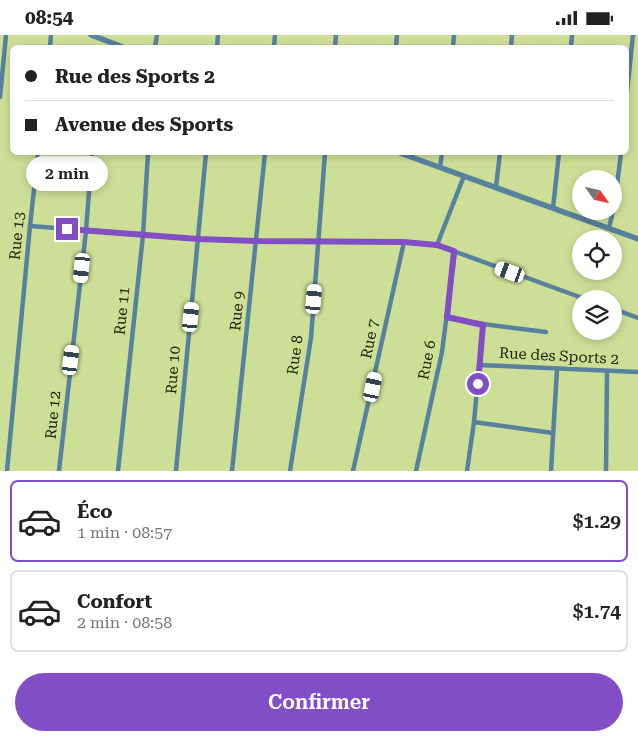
<!DOCTYPE html>
<html lang="fr">
<head>
<meta charset="utf-8">
<style>
  body { margin:0; font-family:"Roboto Serif",serif; background:#f6f6f6; color:#222; height:100vh; display:flex; flex-direction:column; font-size:19px; white-space:nowrap }
  * { box-sizing:border-box; margin:0 }
  p { font-size:16px; color:#767676 }
  .icon { flex:none; width:28px; height:28px; fill:none; stroke:currentColor; stroke-width:2; stroke-linecap:round; stroke-linejoin:round }
  .map { position:relative; height:436px; overflow:hidden }
  .side { display:flex; flex-direction:column; background:#fff; flex:1 }
  .side>* { flex:none }
  .hud { position:absolute; left:10px; top:10px; width:619px; height:110px; border-radius:8px; box-shadow:0 2px 8px #0003; display:grid; align-content:center; height:110px; padding:0 15px; background:#fff }
  .needle { width:32px; rotate:124deg }
  .buttons { position:absolute; left:572px; top:135px; display:grid; gap:10px }
  .buttons a { display:grid; place-items:center; width:50px; height:50px; border-radius:50%; background:#fff; box-shadow:0 2px 8px #0003; font-size:25px }
  .end { position:absolute; width:22px; height:22px; margin:-11px; border:6px solid #814ec6; background:#fff; box-shadow:0 0 0 2px #fff }
  .from { border-radius:50% }
  .bubble { position:absolute; height:35px; border-radius:18px; background:#fff; box-shadow:0 2px 8px #0003; font-size:16px; font-weight:600; line-height:35px; text-align:center }
  .car { position:absolute; width:15px; height:30px; margin:-15px -8px; border-radius:6px; box-shadow:0 0 4px 1px #0007; background:linear-gradient(#fff 24%,#345 0 40%,#fff 0 76%,#345 0 86%,#fff 0) }
  .hud b { display:flex; align-items:center; gap:18px; height:48px; font-size:19px }
  .hud b+b { border-top:1px solid #e0e0e0 }
  .hud i { width:12px; height:12px; background:#222 }
  ul { padding:9px 0 0; list-style:none }
  li { display:flex; align-items:center; gap:15px; height:82px; margin:0 10px 8px; padding:0 5px; border:2px solid #e0e0e0; border-radius:8px }
  li div { flex:1 }
  li b { display:block; font-size:19px }
  li em { font-style:normal; font-weight:600 }
  li.on { border-color:#814ec6 }
  li>.icon { width:45px; height:45px; stroke-width:1.5 }
  .cta { display:flex; gap:10px; margin-top:auto; padding:10px 15px }
  .cta a { flex:1; height:58px; border-radius:30px; background:#814ec6; color:#fff; font-size:20px; font-weight:600; line-height:58px; text-align:center }
  .status { display:flex; justify-content:space-between; align-items:center; height:35px; padding:0 25px; background:#fff; direction:ltr }
  .status svg { height:14px; fill:currentColor }
  .map>svg:first-child { display:block }
  .lines { fill:none; stroke-linecap:round; stroke-linejoin:round }
  .minor { stroke:#58819e; stroke-width:4.5 }
  .tertiary { stroke:#58819e; stroke-width:5.5 }
  .route { stroke:#814ec6; stroke-width:6 }
  .labels { text-anchor:middle; stroke-width:4; stroke-linejoin:round; paint-order:stroke }
  .street-label { font-size:15px; fill:#1b2105; stroke:#cddf97 }
</style>
</head>
<body>
<div class="status"><b>08:54</b><svg viewBox="0 0 49 12"><path d="M0 12V9h3v3zM5 12V6h3v6zM10 12V3h3v9zM15 12V0h3v12zM26 1h20v11H26zM47 4h2v5h-2z"/></svg></div>
<div class="map">
<svg width="638" height="436" viewBox="0 0 638 436">
  <rect width="100%" height="100%" fill="#cddf97"/>
  <g class="lines">
    <g class="minor">
      <polyline points="50,12 51,0"/>
      <polyline points="155,12 157,0"/>
      <polyline points="217,12 218,0"/>
      <polyline points="274,12 275,0"/>
      <polyline points="335,12 336,0"/>
      <polyline points="396,12 397,0"/>
      <polyline points="453,12 454,0"/>
      <polyline points="511,12 512,0"/>
      <polyline points="571,12 572,0"/>
      <polyline points="0,62 6,0"/>
      <polyline points="626,67 633,0"/>
      <polyline points="440,132 442,118"/>
      <polyline points="496,152 500,118"/>
      <polyline points="553,173 559,118"/>
      <polyline points="614,174 621,118"/>
      <polyline points="30,191 198,204 257,206 404,207 437,210 585,264"/>
      <polyline points="609,193 613,176"/>
      <polyline points="437,210 464,141"/>
      <polyline points="614,274 638,283"/>
      <polyline points="447,283 483,289 546,297"/>
      <polyline points="479,330 638,337"/>
      <polyline points="474,387 553,398"/>
      <polyline points="7,436 30,191 38,118"/>
      <polyline points="59,436 86,196 92,118"/>
      <polyline points="118,436 143,200 148,118"/>
      <polyline points="176,436 206,118"/>
      <polyline points="232,436 265,118"/>
      <polyline points="290,436 311,303 325,118"/>
      <polyline points="353,436 404,207"/>
      <polyline points="416,436 442,317 455,216"/>
      <polyline points="467,436 474,387 483,289"/>
      <polyline points="551,436 557,334"/>
      <polyline points="606,436 607,337"/>
    </g>
    <g class="tertiary">
      <polyline points="91,0 123,12"/>
      <polyline points="400,118 638,204"/>
    </g>
  </g>
  <g class="lines">
    <polyline class="route" points="67,194 198,204 257,206 404,207 437,210 454,216 447,282 483,290 478,349"/>
  </g>
  <g class="labels">
    <g class="street-label">
      <text transform="translate(17 201) rotate(-84)" y="5">Rue 13</text>
      <text transform="translate(122 276) rotate(-84)" y="5">Rue 11</text>
      <text transform="translate(237 276) rotate(-84)" y="5">Rue 9</text>
      <text transform="translate(370 304) rotate(-78)" y="5">Rue 7</text>
      <text transform="translate(295 320) rotate(-82)" y="5">Rue 8</text>
      <text transform="translate(559 321) rotate(3)" y="5">Rue des Sports 2</text>
      <text transform="translate(427 325) rotate(-79)" y="5">Rue 6</text>
      <text transform="translate(173 335) rotate(-85)" y="5">Rue 10</text>
      <text transform="translate(53 380) rotate(-84)" y="5">Rue 12</text>
    </g>
  </g>
</svg>
<div class="buttons">
<a><svg class="needle" viewBox="-14 -14 28 28"><path d="M0-13l5 13h-10z" fill="#e53935"/><path d="M0 13l5-13h-10z" fill="#767676"/></svg></a>
<a><svg class="icon" aria-label="locate" viewBox="0 0 24 24"><circle cx="12" cy="12" r="6"/><path d="M12 2v4M12 18v4M2 12h4M18 12h4"/></svg></a>
<a><svg class="icon" aria-label="layers" viewBox="0 0 24 24"><path d="M12 4l9 5-9 5-9-5zM3 14l9 5 9-5"/></svg></a>
</div>
<i class="end from" style="left:478px;top:349px"></i>
<i class="end" style="left:67px;top:194px"></i>
<div class="bubble" style="left:26px;top:121px;width:82px">2 min</div>
<i class="car" style="left:82px;top:233px;rotate:186deg"></i>
<i class="car" style="left:510px;top:237px;rotate:290deg"></i>
<i class="car" style="left:314px;top:264px;rotate:5deg"></i>
<i class="car" style="left:191px;top:282px;rotate:6deg"></i>
<i class="car" style="left:71px;top:325px;rotate:7deg"></i>
<i class="car" style="left:373px;top:352px;rotate:12deg"></i>
<div class="hud">
<b><i class="from"></i>Rue des Sports 2</b>
<b><i></i>Avenue des Sports</b>
</div>
</div>
<section class="side">
<ul>
<li class="on"><svg class="icon" aria-label="car" viewBox="0 0 24 24"><path d="M5 17H2v-5l4-1 3-4h7l3 4 3 1v5h-3M9 17h6M6 11h13"/><circle cx="7" cy="17" r="2"/><circle cx="17" cy="17" r="2"/></svg><div><b>Éco</b><p>1 min · 08:57</p></div><em>$1.29</em></li>
<li><svg class="icon" aria-label="car" viewBox="0 0 24 24"><path d="M5 17H2v-5l4-1 3-4h7l3 4 3 1v5h-3M9 17h6M6 11h13"/><circle cx="7" cy="17" r="2"/><circle cx="17" cy="17" r="2"/></svg><div><b>Confort</b><p>2 min · 08:58</p></div><em>$1.74</em></li>
</ul>
<div class="cta"><a>Confirmer</a></div>
</section>
</body>
</html>
